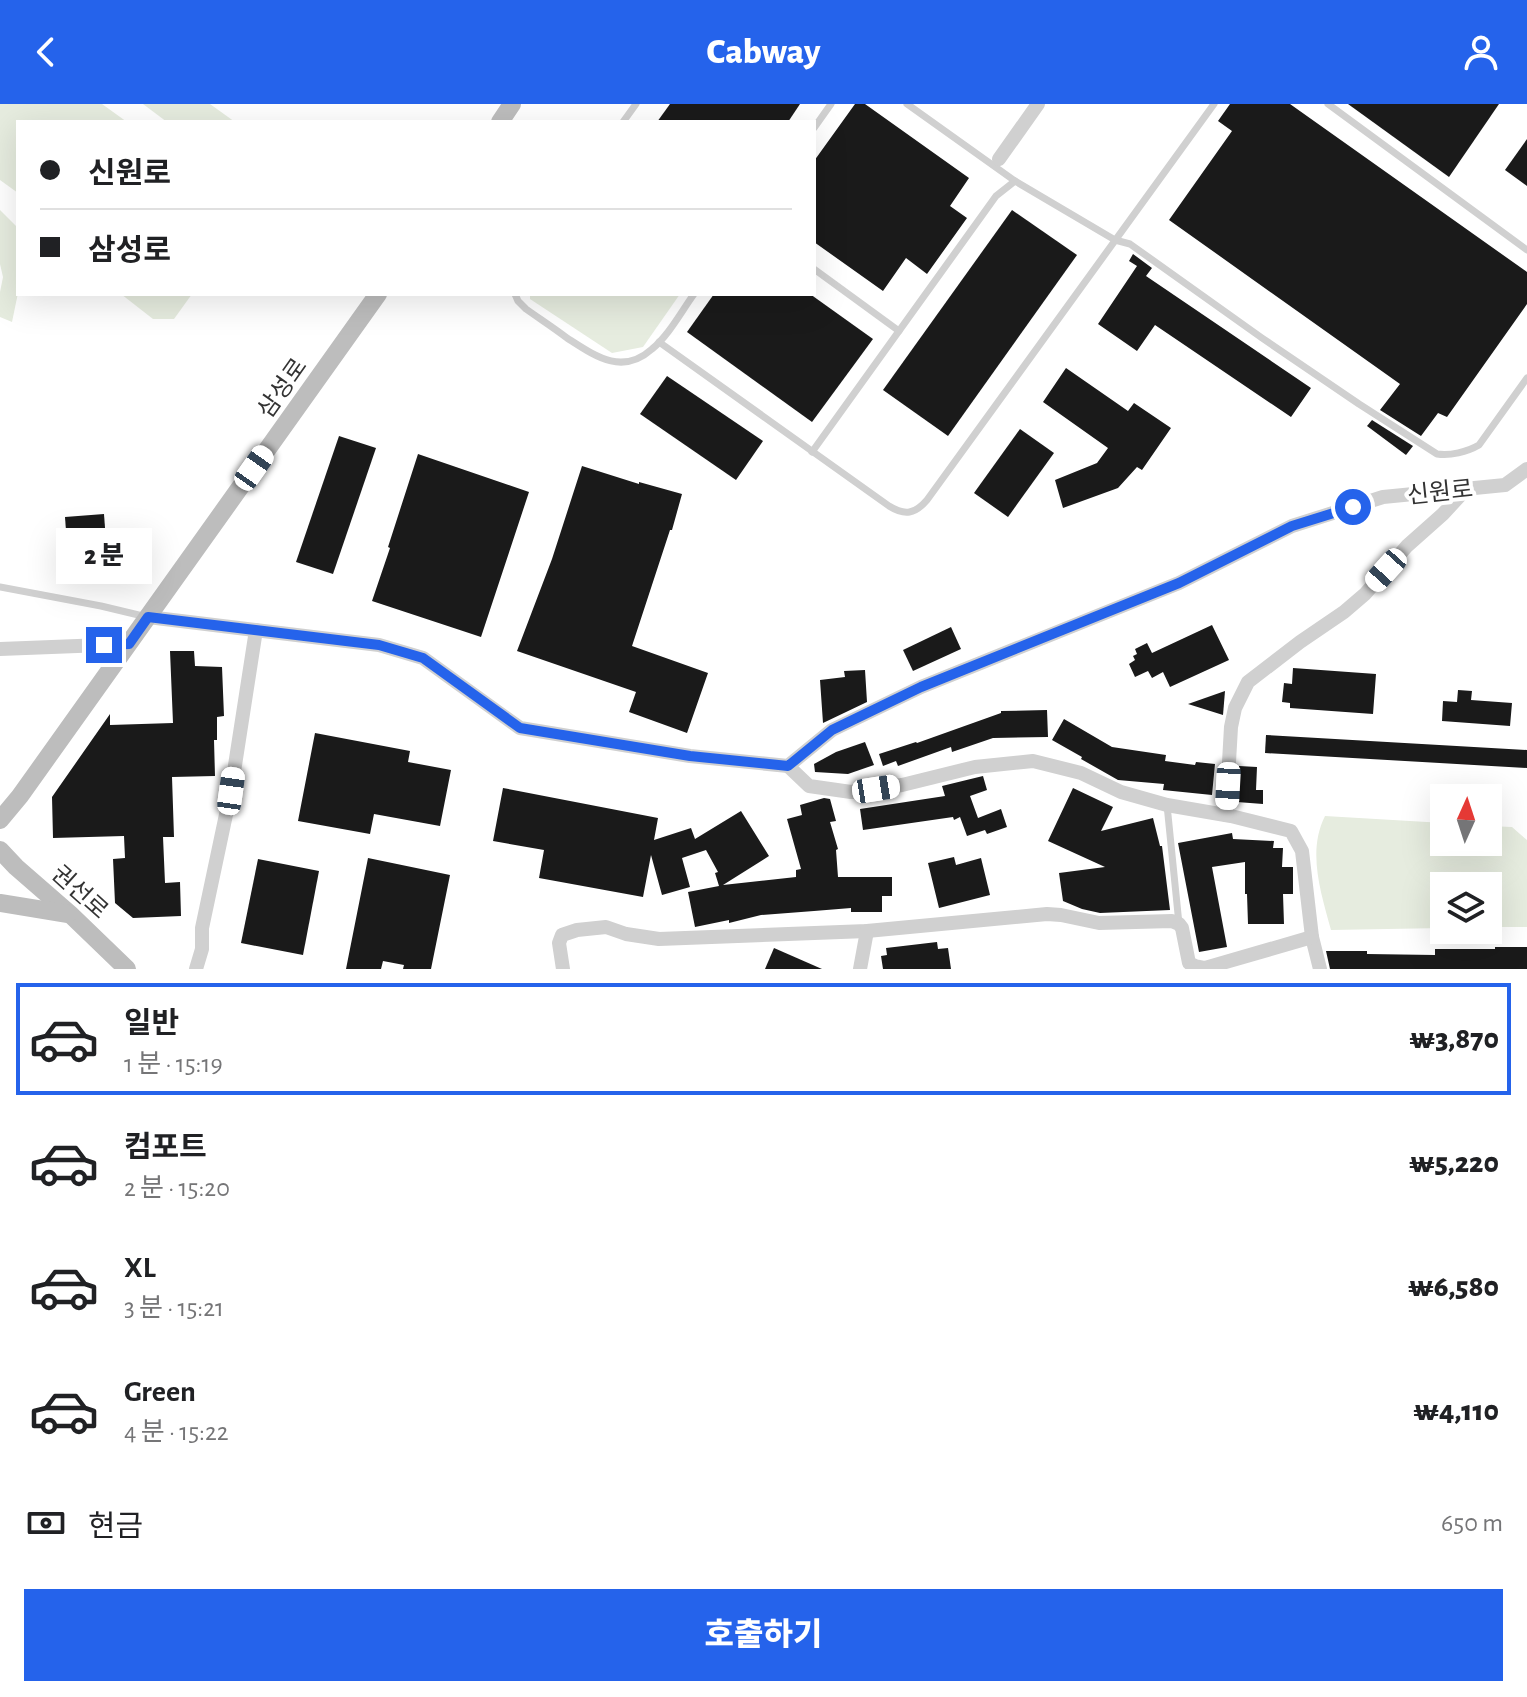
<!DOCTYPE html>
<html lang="ko">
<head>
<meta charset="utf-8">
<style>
  body { margin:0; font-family:"Alegreya Sans","Noto Sans KR",sans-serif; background:#f6f6f6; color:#202124; height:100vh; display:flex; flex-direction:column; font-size:30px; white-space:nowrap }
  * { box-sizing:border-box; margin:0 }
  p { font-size:26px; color:#757577 }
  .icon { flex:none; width:44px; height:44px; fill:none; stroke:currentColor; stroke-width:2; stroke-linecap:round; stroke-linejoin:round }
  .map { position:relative; height:865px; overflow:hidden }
  .details { display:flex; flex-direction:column; background:#fff; flex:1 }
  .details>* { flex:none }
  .guide { position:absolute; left:16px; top:16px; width:800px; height:176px; border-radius:0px; box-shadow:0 8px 32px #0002; display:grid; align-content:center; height:176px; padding:0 24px; background:#fff }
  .needle { width:52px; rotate:3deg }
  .fabs { position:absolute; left:1430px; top:680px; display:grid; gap:16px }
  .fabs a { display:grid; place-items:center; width:72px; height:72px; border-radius:0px; background:#fff; box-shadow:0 8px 32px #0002; font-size:40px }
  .end { position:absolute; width:36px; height:36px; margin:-18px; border:10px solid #2563eb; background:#fff; box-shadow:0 0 0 4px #fff }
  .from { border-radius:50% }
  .bubble { position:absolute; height:56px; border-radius:0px; background:#fff; box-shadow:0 8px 32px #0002; font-size:26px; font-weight:800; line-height:56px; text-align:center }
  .car { position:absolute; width:24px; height:48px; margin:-24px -12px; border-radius:10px; box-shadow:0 0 6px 2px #0007; background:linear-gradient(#fff 24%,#345 0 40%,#fff 0 76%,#345 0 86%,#fff 0) }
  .guide b { display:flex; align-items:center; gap:28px; height:76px; font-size:30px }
  .guide b+b { border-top:2px solid #e0e0e0 }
  .guide i { width:20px; height:20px; background:#202124 }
  ul { padding:14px 0 0; list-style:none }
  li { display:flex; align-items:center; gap:24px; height:112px; margin:0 16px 12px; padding:0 8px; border:4px solid transparent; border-radius:0px }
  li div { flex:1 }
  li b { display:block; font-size:30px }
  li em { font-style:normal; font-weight:800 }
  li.selected { border-color:#2563eb }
  li>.icon { width:72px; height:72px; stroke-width:1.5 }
  .pay { display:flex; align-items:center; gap:20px; height:88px; padding:0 24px; font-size:30px }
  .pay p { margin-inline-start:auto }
  .button { display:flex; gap:16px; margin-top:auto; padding:16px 24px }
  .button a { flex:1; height:92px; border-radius:0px; background:#2563eb; color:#fff; font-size:32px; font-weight:800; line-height:92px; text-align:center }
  header { display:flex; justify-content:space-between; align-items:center; height:104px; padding:0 24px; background:#2563eb; color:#fff; font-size:36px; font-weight:800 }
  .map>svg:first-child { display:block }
  .green { fill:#e6ecdf }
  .building { fill:#1a1a1a }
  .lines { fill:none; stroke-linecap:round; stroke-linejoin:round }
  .lane { stroke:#d0d0d0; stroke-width:7 }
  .street { stroke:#d0d0d0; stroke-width:14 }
  .secondary { stroke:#bdbdbd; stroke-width:18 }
  .route { stroke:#2563eb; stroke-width:10 }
  .labels { text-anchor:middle; stroke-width:8; stroke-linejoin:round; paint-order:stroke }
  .street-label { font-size:24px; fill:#333; stroke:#fff }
</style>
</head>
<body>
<header><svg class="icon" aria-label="back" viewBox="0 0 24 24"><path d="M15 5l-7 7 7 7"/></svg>Cabway<svg class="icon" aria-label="person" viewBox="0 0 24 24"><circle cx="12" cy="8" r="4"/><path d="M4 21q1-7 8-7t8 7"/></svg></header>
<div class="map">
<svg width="1527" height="865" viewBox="0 0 1527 865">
  <rect width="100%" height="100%" fill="#fff"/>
  <g class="green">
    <polygon points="0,0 102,0 127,18 18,18 18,89 0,76"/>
    <polygon points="143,0 210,0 235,18 167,18"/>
    <polygon points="0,106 18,124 18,189 12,218 0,213 0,188 3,173 0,160"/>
    <polygon points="121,190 192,190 174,215 153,215"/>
    <polygon points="530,190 680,190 643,243 612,249 530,195"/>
    <path d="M1325,712L1444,719V738H1488V722L1512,723L1527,736V823H1488V782H1444V824L1331,826C1321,789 1307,748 1325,712Z"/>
  </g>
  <g class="building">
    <polygon points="670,0 800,0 788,18 657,18"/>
    <polygon points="855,0 865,0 969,74 950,102 967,114 927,170 906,154 883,187 814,138 814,57"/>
    <polygon points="1230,0 1290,0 1527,168 1527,200 1447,313 1438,309 1421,332 1380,306 1400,280 1169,116 1232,27 1218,17"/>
    <polygon points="1348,0 1499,0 1449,73"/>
    <polygon points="1527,35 1527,82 1505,66"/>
    <polygon points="1012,106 1077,151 948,332 883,286"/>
    <polygon points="1133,150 1152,164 1146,172 1311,284 1291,313 1155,221 1137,247 1098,220 1137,162 1129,157"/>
    <polygon points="714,190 810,190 873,235 812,318 687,228"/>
    <polygon points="1066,264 1128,307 1134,299 1171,324 1142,366 1137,363 1118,384 1063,404 1055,376 1097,359 1108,344 1043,298"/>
    <polygon points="667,272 763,337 736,376 640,310"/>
    <polygon points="1372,316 1413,342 1406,351 1367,322"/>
    <polygon points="1020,325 1054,349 1008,413 974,389"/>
    <polygon points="339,332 376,344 333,470 296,458"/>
    <polygon points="418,350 529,388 481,533 372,497 390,444 388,443"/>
    <polygon points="582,362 639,380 639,378 682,390 672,426 670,426 632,542 708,569 687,629 629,608 636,588 517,547 552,455"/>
    <polygon points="104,410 108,465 69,468 65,413"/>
    <polygon points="1212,521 1229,556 1170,583 1163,568 1152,574 1148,567 1135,573 1129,560 1135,556 1133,552 1137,550 1135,545 1147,539 1152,549"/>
    <polygon points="951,523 961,545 913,567 903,546"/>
    <polygon points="170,547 194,547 195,562 222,563 224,612 217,613 217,636 214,636 215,672 172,673 174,733 163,733 165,779 180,778 181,812 133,814 115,799 113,755 125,754 124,732 53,734 52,693 110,610 110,621 173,619"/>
    <polygon points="1293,564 1376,570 1373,610 1290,604 1290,599 1282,598 1284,579 1292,580"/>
    <polygon points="865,566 867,598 823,619 820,576 845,573 844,567"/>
    <polygon points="1458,586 1472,587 1471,596 1512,599 1510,622 1442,617 1443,597 1457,598"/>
    <polygon points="1225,587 1223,611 1188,600"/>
    <polygon points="1047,606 1048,633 993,634 952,648 951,643 898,662 896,657 883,662 879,650 916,638 917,639 1001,609 1001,607"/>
    <polygon points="1064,615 1112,643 1166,651 1165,657 1195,661 1196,658 1215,660 1212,691 1163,686 1164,680 1118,676 1081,655 1082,653 1052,636"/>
    <polygon points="315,629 410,647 408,658 451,666 440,722 374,710 370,730 298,717"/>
    <polygon points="1266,631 1527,646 1527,664 1265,649"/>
    <polygon points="865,638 874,661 848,670 815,668 814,660 836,648"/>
    <polygon points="1239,662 1257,663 1256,686 1263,686 1263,700 1237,698"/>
    <polygon points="983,672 987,686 970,692 978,714 1001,705 1007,723 987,730 985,726 967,732 960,713 954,716 953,713 863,726 860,705 945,692 942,682"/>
    <polygon points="503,684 658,714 654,736 691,724 695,735 741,707 769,752 723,781 796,773 796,766 801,765 787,715 802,711 800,701 824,694 830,695 836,717 830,718 838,745 836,746 838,773 892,773 892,792 882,792 882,808 851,808 851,804 814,807 761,811 729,819 729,816 695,823 688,788 719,782 715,769 718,768 706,746 682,754 690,783 662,791 651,751 643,793 539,774 544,746 493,737"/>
    <polygon points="1073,684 1113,703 1101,727 1153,714 1160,742 1162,742 1170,806 1100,809 1082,805 1063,797 1059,769 1105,763 1048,737"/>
    <polygon points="1232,729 1233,735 1274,737 1273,744 1283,744 1282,763 1293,763 1293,790 1283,790 1284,820 1248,820 1247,790 1245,790 1245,758 1212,763 1227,843 1199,848 1178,739"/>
    <polygon points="954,753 956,761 981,754 990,791 939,804 928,759"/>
    <polygon points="368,754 450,771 431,865 403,865 404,861 383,857 381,865 346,865"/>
    <polygon points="258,755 319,767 303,851 241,839"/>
    <polygon points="937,838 938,845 948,844 951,865 883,865 881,852 887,851 886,844"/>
    <polygon points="1495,843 1527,843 1527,865 1330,865 1326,847 1367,847 1367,850 1435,851 1435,845 1495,845"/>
    <polygon points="774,844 822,865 765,865"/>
  </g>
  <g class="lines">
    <g class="lane">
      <path d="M907,0L1015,77L1115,136L1130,140L1262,234L1359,300L1437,350C1450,352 1467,348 1479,341L1527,274"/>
      <polyline points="1328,0 1527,146"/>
      <polyline points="623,18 636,0"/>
      <polyline points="814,24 831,0"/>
      <polyline points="814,165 899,227"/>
      <path d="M515,190L518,197L526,205C540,215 554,224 567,234C595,252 622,272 652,245C669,231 681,208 694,190"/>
      <path d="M659,238L889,402C905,412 915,410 927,396L1214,0"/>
      <polyline points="812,348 996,92 1015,77"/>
      <polyline points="0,483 101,502 147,513"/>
      <polyline points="1167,701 1179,820"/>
    </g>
    <g class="street">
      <polyline points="999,55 1038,0"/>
      <polyline points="148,513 379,541 423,554 520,624 690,652 788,662 832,626 921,583 1179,479 1292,422 1383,393 1505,381 1527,365"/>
      <polyline points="0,545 129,540"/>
      <polyline points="788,662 809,682 851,688 902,681 975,663 1033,657 1081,669 1121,688 1167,701 1231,712 1291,727 1302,747 1312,833 1320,865"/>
      <polyline points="1226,711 1231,623 1235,604 1248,578 1300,538 1344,508 1365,490 1407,442 1443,410 1466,385"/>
      <polyline points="196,865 202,845 202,824 231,687 256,526"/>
      <polyline points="563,865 559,839 562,831 577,826 606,823 626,830 659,835 867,827 1047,810 1061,811 1099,819 1172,817 1179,820 1182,824 1189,859 1195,862 1205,864 1312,833"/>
      <polyline points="860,865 867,827"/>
    </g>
    <g class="secondary">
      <polyline points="500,18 512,0"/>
      <polyline points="0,716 20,692 378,190"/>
      <polyline points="0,746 16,763 70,810 127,865"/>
      <polyline points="0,799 68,810"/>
    </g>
  </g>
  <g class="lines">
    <polyline class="route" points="104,541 129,540 148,513 379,541 423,554 520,624 690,652 788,662 832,626 921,583 1179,479 1292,422 1353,403"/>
  </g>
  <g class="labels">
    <g class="street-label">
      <text transform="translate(282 284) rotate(-55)" y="8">삼성로</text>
      <text transform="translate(1440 388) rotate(-6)" y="8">신원로</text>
      <text transform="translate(80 788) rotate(42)" y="8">권선로</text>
    </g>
  </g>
</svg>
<div class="fabs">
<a><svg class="needle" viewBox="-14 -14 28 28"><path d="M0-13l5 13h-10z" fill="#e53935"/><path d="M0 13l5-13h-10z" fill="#757577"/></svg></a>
<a><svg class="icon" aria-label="layers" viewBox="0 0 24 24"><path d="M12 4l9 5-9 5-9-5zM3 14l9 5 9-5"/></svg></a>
</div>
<i class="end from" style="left:1353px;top:403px"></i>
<i class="end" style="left:104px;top:541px"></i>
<div class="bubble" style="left:56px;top:424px;width:96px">2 분</div>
<i class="car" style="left:254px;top:364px;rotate:35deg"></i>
<i class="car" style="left:1386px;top:466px;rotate:222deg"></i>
<i class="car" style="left:1228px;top:682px;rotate:183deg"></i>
<i class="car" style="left:876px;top:685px;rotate:81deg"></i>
<i class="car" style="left:231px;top:687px;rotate:8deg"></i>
<div class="guide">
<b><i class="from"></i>신원로</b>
<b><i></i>삼성로</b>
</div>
</div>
<section class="details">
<ul>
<li class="selected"><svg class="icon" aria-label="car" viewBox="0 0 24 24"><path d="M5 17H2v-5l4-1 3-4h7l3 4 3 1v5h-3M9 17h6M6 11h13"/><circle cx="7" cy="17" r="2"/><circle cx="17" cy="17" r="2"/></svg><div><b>일반</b><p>1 분 · 15:19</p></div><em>₩3,870</em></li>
<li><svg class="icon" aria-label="car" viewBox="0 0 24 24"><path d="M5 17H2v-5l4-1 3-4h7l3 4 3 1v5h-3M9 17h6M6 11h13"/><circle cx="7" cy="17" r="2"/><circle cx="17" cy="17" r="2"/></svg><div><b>컴포트</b><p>2 분 · 15:20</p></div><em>₩5,220</em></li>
<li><svg class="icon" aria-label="car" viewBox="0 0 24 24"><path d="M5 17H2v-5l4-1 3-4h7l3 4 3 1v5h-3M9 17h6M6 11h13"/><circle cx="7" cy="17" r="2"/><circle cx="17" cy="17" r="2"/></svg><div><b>XL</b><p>3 분 · 15:21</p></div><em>₩6,580</em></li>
<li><svg class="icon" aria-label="car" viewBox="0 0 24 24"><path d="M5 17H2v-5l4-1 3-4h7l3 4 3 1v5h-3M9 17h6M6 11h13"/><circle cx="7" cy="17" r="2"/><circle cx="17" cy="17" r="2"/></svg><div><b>Green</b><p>4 분 · 15:22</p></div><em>₩4,110</em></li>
</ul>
<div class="pay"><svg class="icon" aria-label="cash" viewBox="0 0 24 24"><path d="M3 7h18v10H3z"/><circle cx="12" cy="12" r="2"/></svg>현금<p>650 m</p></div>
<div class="button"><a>호출하기</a></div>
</section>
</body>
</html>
